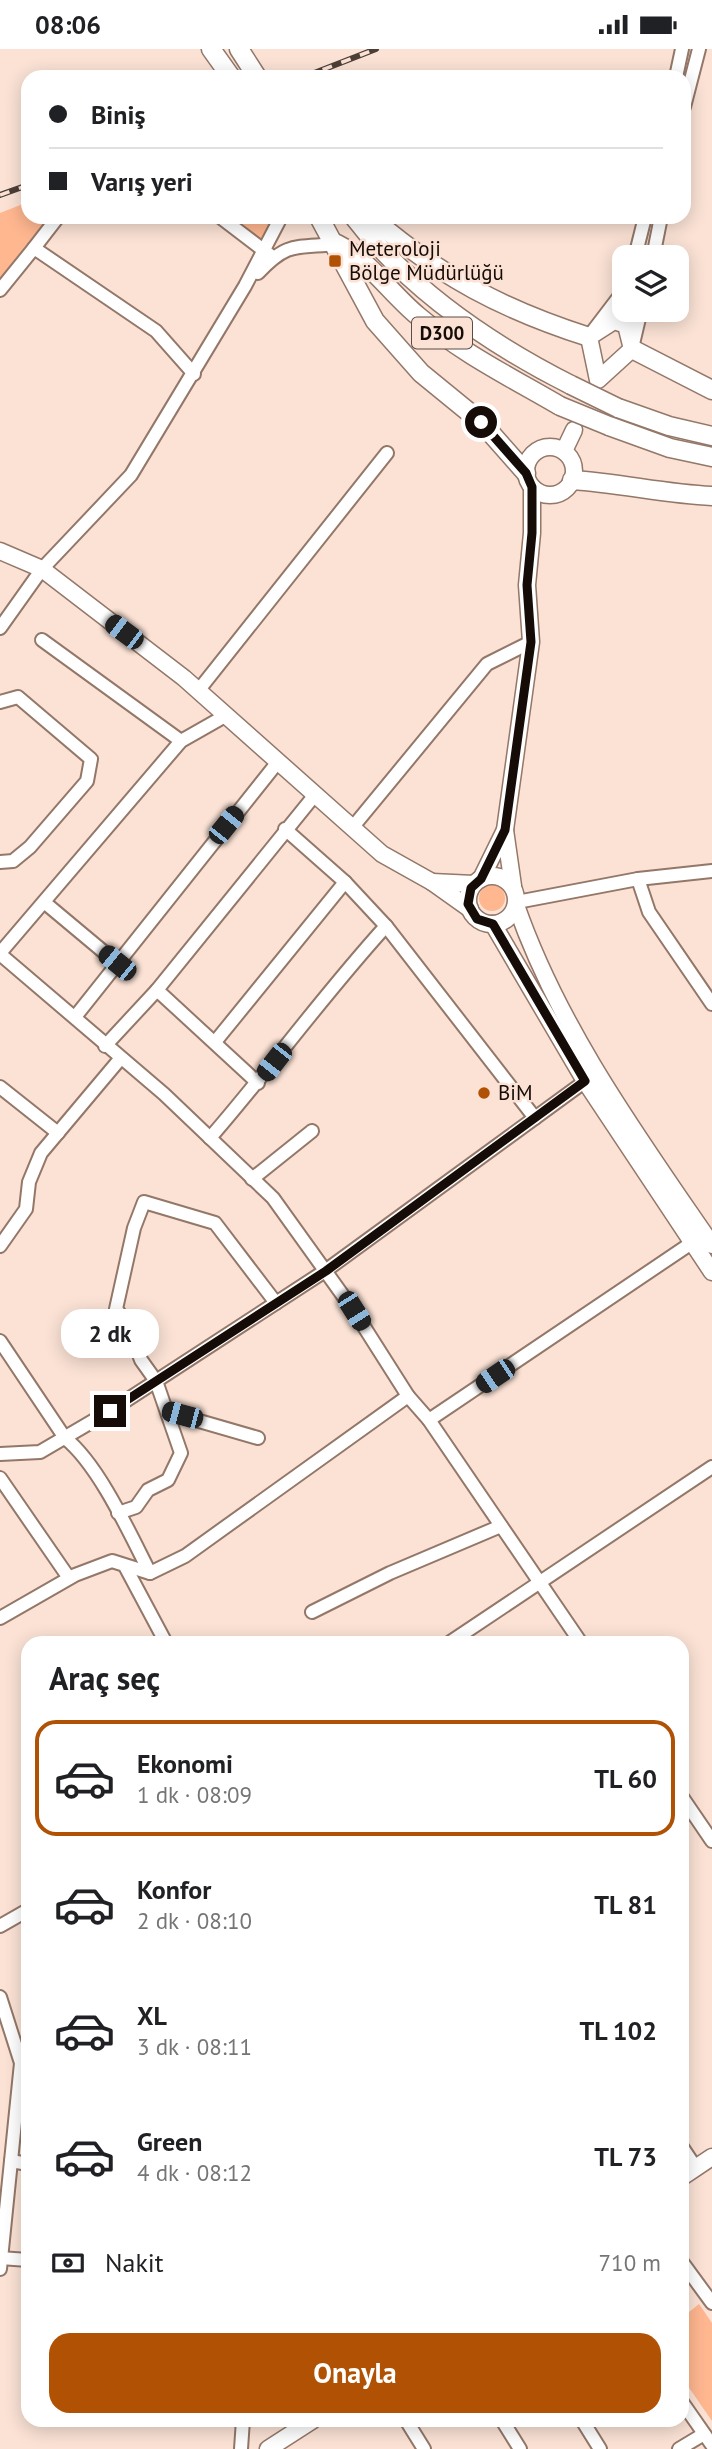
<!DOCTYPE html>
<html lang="tr">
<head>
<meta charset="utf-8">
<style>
  body { margin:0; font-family:"PT Sans",sans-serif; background:#f6f6f6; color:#202124; height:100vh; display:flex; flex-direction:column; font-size:26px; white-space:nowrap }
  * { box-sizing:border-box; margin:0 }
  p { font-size:23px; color:#757577 }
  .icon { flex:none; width:38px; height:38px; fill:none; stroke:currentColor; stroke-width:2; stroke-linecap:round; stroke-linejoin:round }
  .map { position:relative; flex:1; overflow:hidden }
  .sheet { position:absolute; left:21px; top:1587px; width:668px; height:791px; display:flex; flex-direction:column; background:#fff; border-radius:21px; box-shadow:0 4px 18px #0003 }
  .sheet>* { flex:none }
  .banner { position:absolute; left:21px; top:21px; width:670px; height:154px; border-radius:21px; box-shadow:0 4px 18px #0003; display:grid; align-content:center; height:154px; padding:0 28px; background:#fff }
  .fabs { position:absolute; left:612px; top:196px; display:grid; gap:14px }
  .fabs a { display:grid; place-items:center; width:77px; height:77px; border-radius:14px; background:#fff; box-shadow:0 4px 18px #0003; font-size:35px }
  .end { position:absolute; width:32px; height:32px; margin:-16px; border:9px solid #160c07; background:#fff; box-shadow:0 0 0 4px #fff }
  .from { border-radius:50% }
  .bubble { position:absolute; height:49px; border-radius:21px; background:#fff; box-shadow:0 4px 18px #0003; font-size:23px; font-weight:800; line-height:49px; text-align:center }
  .car { position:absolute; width:21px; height:42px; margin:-21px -10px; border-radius:9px; box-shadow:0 0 5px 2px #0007; background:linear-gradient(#222 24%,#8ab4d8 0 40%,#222 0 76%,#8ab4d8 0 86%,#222 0) }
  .banner b { display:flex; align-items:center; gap:24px; height:66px; font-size:26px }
  .banner b+b { border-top:2px solid #e0e0e0 }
  .banner i { width:18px; height:18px; background:#202124 }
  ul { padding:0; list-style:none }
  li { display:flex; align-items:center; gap:21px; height:116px; margin:0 14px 10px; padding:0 14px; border:4px solid transparent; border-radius:21px }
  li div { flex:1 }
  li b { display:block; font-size:26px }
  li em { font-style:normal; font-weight:800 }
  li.selected { border-color:#b05103 }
  li>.icon { width:63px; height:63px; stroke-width:1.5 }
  h2 { padding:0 28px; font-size:32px; line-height:84px }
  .pay { display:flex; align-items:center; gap:18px; height:77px; padding:0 28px; font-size:26px }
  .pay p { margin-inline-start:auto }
  .primary-button { display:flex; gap:14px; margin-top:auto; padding:14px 28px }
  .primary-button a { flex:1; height:80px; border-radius:21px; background:#b05103; color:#fff; font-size:28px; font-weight:800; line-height:80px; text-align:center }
  .status { display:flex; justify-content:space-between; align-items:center; height:49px; padding:0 35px; background:#fff; direction:ltr }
  .status svg { height:19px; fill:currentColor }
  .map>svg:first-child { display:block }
  .green { fill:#ffb790 }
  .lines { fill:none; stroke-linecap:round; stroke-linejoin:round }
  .minor-casing { stroke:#937768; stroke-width:16 }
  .major-casing { stroke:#937768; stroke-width:19 }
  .highway-casing { stroke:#937768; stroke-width:21 }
  .minor { stroke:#fff; stroke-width:12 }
  .major { stroke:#fff; stroke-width:16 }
  .highway { stroke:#fff; stroke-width:18 }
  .rail-casing { stroke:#4c3e37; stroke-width:6 }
  .rail { stroke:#fbe2d5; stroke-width:3.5; stroke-dasharray:10; stroke-linecap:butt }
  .highway-bridge-casing { stroke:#937768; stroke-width:21; stroke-linecap:butt }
  .highway-bridge { stroke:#fff; stroke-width:18 }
  .route { stroke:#160c07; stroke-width:9 }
  .poi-dot { fill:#b05103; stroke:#fbe2d5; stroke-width:2.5 }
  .labels { text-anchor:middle; stroke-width:5; stroke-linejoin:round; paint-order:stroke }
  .shield { fill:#fbe2d5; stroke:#5b4c45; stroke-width:2 }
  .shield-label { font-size:19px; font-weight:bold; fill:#160c07 }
  .poi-label { font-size:21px; fill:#160c07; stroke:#fbe2d5; text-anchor:start }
</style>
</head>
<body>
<div class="status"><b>08:06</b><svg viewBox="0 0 49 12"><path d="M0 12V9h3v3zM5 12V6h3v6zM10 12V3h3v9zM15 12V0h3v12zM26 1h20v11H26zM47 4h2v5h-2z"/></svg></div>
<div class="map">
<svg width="712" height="2400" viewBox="0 0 712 2400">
  <rect width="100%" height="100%" fill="#fbe2d5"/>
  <g class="green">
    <polygon points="28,153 28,168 58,168 0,241 0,164"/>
    <polygon points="220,168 281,168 265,202"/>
    <circle cx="492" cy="849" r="13"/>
    <polygon points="699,2255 712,2274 712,2372 683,2330 683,2268"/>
  </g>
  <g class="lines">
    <g class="minor-casing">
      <g id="minor">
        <polyline points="676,28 682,0"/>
        <polyline points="684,58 699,0"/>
        <polyline points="220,168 270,206"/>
        <polyline points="34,199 58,168"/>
        <polyline points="635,208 645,168"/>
        <polyline points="653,208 661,168"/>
        <path d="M258,224C288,192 296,199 337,195"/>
        <polyline points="0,241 34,199 156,282 194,325"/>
        <polyline points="593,282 625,240"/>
        <polyline points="632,299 641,261"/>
        <polyline points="0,579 42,520 131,426 245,237 281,168"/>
        <polyline points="42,591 181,692"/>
        <polyline points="198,642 387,404"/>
        <polyline points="0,653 18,648 91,710 87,732 30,798 13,812 0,813"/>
        <polyline points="352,779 487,615 531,593"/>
        <polyline points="285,780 345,833 386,877 535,1069"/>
        <polyline points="638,830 649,863 712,955"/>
        <polyline points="44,853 117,914"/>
        <polyline points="517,853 638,830 712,822"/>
        <polyline points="0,904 181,692 225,667"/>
        <polyline points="0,905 164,1045 273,1149 354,1262 408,1347 429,1371 581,1594"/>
        <polyline points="157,941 258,1034"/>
        <polyline points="75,968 277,714"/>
        <polyline points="215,993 345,833"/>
        <polyline points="105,997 157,941 314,747"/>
        <polyline points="0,1038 58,1084"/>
        <path d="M210,1089C270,1020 324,945 386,877"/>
        <polyline points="252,1130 312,1082"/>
        <polyline points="0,1197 26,1160 29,1133 41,1104 120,1010"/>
        <path d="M0,1292L65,1389C99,1416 130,1485 150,1524"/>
        <polyline points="168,1363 258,1389"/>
        <polyline points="429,1371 699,1189"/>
        <polyline points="0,1405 40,1403 110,1362 325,1222 591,1028"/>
        <polyline points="0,1429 69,1529"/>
        <polyline points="118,1464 136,1458 148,1441 168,1431 181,1404 156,1332 141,1311 127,1274 116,1260 134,1179 144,1153 215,1174 276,1254"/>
        <polyline points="126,1519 166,1594"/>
        <polyline points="312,1563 390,1524 501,1477"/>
        <polyline points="0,1569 75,1526 112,1512 150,1524 185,1507 408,1347"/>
        <polyline points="449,1594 712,1418"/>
        <polyline points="682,1748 712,1792"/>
        <polyline points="0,1877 28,1861"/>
        <polyline points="0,1948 21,2014 0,2220"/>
        <polyline points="682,2098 696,2119"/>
        <polyline points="11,2112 28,2115"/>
        <polyline points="0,2209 28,2211"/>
        <polyline points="682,2213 712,2254"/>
        <polyline points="682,2353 712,2396"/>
        <polyline points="406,2371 424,2400"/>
        <polyline points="502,2371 520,2400"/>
        <polyline points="582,2371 600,2400"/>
        <polyline points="241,2400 243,2371"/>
        <polyline points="679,2400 704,2385"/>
      </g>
    </g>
    <g class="major-casing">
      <g id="major">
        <polygon points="614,272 626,276 632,300 598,331 589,288"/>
        <circle cx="550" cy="422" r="24"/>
        <polyline points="564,402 574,381"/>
        <polyline points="0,502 42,520 184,629 382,805 432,833"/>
        <polyline points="505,781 531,593 527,536 532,484 532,438"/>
        <circle cx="492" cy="851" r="24"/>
        <polyline points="481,830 505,781 513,837"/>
        <path d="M516,856C559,980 638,1088 712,1196"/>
        <polyline points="470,860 432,833 474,835"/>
        <polyline points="493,875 585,1032 712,1223"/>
        <polyline points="682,2128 712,2108"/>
        <polyline points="268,2400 313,2371"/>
      </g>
    </g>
    <g class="highway-casing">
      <g id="highway">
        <polyline points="211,0 231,28"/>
        <polyline points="239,0 257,28"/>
        <polyline points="319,168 375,272 421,324 481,373 526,424"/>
        <path d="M354,168C410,241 490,295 571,336"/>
        <path d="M371,168C439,227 504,261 589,288"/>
        <path d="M337,195C369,211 390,244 418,267C460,303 512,329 560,357"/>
        <polyline points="632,300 712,341"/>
        <polyline points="618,359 669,377 712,387"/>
        <polyline points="609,377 670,399 712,408"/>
        <path d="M572,431C620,434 665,445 712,447"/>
      </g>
    </g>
    <use href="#minor" class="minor"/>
    <use href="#major" class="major"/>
    <use href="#highway" class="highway"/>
    <g class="rail-casing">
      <g id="rail">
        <polyline points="304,28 376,0"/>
        <polyline points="0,146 28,136"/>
      </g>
    </g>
    <use href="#rail" class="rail"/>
    <g class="highway-bridge-casing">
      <g id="highway-bridge">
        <polyline points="571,336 618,359"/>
        <polyline points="560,357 609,377"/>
      </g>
    </g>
    <use href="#highway-bridge" class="highway-bridge"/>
  </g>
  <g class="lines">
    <polyline class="route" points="110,1362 326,1222 585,1032 493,875 477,870 468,855 471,839 481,830 505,781 531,593 527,536 532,484 532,438 526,424 481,373"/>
  </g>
  <g class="poi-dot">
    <rect x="328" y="205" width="14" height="14" rx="3.5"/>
    <circle cx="484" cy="1044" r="7"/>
  </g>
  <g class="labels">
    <rect class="shield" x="412" y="268.5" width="60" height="31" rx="5"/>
    <g class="shield-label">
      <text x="442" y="291">D300</text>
    </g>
    <g class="poi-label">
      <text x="349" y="207">Meteroloji<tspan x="349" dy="24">Bölge Müdürlüğü</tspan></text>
      <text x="498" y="1051">BiM</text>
    </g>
  </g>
</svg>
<div class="fabs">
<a><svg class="icon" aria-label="layers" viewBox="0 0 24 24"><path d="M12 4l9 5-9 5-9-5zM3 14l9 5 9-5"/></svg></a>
</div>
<i class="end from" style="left:481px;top:373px"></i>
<i class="end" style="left:110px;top:1362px"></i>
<div class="bubble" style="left:61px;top:1260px;width:98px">2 dk</div>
<i class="car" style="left:124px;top:583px;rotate:307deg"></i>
<i class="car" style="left:226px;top:776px;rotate:39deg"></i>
<i class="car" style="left:117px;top:914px;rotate:309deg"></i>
<i class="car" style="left:274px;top:1013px;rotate:218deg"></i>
<i class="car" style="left:354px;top:1262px;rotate:148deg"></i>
<i class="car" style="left:495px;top:1327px;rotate:236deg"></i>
<i class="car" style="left:182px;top:1366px;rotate:285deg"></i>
<div class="banner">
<b><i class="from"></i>Biniş</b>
<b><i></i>Varış yeri</b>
</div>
<section class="sheet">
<h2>Araç seç</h2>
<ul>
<li class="selected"><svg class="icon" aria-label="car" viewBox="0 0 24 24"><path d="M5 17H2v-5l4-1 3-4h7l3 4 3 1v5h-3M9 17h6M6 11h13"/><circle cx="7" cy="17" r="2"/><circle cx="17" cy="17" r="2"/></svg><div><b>Ekonomi</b><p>1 dk · 08:09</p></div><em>TL 60</em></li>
<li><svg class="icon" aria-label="car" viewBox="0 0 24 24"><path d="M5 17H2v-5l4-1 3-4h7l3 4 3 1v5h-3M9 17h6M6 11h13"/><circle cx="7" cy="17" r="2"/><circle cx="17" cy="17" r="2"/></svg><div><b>Konfor</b><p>2 dk · 08:10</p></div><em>TL 81</em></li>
<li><svg class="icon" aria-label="car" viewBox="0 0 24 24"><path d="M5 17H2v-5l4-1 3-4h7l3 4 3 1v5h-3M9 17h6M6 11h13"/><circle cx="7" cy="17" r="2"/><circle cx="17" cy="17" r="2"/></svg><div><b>XL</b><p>3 dk · 08:11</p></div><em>TL 102</em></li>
<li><svg class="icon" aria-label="car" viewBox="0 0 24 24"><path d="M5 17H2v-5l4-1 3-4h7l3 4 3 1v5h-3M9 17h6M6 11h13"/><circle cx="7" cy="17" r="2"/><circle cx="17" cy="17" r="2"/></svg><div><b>Green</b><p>4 dk · 08:12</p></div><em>TL 73</em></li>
</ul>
<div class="pay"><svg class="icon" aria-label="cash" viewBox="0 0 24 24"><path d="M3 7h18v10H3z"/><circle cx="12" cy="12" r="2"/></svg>Nakit<p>710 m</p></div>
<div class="primary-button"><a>Onayla</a></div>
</section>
</div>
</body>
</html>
